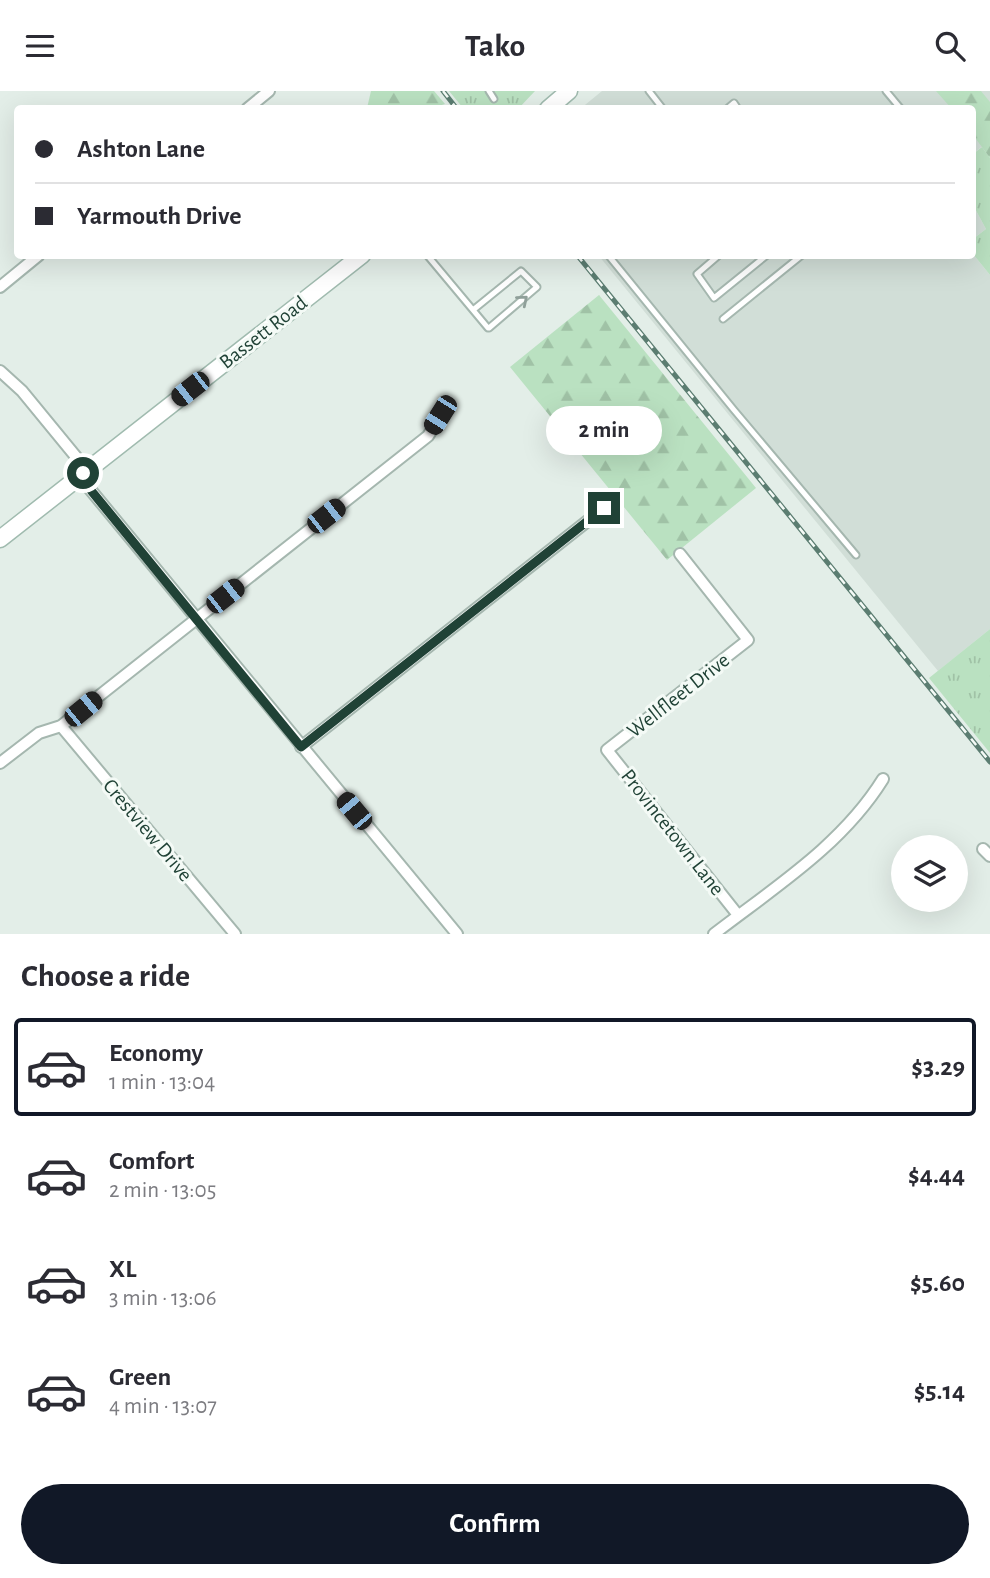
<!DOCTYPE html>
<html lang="en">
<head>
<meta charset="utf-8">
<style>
  body { margin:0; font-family:"Alegreya Sans",sans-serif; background:#f2f2f3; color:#2b2b33; height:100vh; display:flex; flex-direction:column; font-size:26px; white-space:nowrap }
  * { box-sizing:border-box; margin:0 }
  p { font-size:23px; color:#7c7c81 }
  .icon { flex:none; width:38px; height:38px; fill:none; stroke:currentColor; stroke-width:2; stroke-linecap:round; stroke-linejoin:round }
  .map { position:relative; height:843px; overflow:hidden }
  .drawer { display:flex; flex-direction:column; background:#fff; flex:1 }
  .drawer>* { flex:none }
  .banner { position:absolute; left:14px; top:14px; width:962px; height:154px; border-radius:7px; box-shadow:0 7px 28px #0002; display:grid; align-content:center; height:154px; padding:0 21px; background:#fff }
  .fabs { position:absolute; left:891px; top:744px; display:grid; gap:14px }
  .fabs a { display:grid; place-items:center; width:77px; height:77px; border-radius:50%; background:#fff; box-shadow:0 7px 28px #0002; font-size:35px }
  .end { position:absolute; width:32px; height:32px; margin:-16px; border:9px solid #204236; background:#fff; box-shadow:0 0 0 4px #fff }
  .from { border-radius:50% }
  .bubble { position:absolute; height:49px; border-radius:24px; background:#fff; box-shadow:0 7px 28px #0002; font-size:23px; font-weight:700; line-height:49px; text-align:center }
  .car { position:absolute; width:21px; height:42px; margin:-21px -10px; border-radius:9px; box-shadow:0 0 5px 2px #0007; background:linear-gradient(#222 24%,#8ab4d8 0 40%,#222 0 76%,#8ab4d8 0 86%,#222 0) }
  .banner b { display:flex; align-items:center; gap:24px; height:66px; font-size:26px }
  .banner b+b { border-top:2px solid #e1e1e2 }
  .banner i { width:18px; height:18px; background:#2b2b33 }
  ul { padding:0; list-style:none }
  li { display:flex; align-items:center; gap:21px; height:98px; margin:0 14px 10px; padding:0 7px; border:4px solid transparent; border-radius:7px }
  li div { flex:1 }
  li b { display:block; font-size:26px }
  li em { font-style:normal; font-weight:700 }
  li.current { border-color:#111827 }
  li>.icon { width:63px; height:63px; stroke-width:1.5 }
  h2 { padding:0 21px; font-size:32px; line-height:84px }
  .action { display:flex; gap:14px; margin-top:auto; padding:14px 21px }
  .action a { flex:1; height:80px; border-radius:42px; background:#111827; color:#fff; font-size:28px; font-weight:700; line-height:80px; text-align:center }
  header { display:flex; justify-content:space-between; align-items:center; height:91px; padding:0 21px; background:#fff; font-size:32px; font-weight:700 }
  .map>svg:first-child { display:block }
  .built { fill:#d1ded7 }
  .grass { fill:url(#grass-tufts) }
  .forest { fill:url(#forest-firs) }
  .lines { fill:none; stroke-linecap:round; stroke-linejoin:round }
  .service-casing { stroke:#a5b7af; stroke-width:9 }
  .minor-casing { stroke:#a5b7af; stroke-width:14 }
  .secondary-casing { stroke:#a0bbaf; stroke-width:19 }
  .service { stroke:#fff; stroke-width:5 }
  .minor { stroke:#fff; stroke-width:10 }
  .secondary { stroke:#fff; stroke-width:16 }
  .rail-casing { stroke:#5b7d71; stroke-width:5 }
  .rail { stroke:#f4faf6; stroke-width:2.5; stroke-dasharray:8; stroke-linecap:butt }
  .oneway { stroke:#90a09a }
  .route { stroke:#204236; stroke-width:9 }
  .labels { text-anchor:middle; stroke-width:6; stroke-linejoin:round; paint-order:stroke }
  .street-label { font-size:21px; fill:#204236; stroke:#f4faf6 }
</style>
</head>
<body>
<header><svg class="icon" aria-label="menu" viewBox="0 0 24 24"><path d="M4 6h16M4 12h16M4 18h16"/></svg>Tako<svg class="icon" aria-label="search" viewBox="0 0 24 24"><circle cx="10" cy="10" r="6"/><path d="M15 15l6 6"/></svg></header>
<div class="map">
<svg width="990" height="843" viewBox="0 0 990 843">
  <defs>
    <pattern id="grass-tufts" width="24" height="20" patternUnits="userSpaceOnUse" patternTransform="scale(1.75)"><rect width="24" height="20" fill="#bae1c1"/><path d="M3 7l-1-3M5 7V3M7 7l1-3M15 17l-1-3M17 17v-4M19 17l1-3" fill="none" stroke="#a0c2a6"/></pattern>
    <pattern id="forest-firs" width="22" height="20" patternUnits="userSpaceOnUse" patternTransform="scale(1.75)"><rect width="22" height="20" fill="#bae1c1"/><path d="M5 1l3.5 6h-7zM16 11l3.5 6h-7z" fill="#a0c2a6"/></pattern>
  </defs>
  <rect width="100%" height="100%" fill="#e3eee8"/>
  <g class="built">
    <polygon points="602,0 990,0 990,49 973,63 973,18 580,18"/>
    <polygon points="973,114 986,138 973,148"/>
    <polygon points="973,163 990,184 990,538 938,580 599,165"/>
  </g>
  <g class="grass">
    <polygon points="449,0 535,0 518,18 463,17"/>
    <polygon points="982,56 990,67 990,184 973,163 973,148 986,138 973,114 973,63"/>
    <polygon points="990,538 990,662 929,587"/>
  </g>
  <g class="forest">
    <polygon points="371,0 434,0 445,13 432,17 367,17"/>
    <polygon points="936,0 981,0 990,11 990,67 973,44 973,18 951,17"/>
    <polygon points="599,204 756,397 667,469 510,276"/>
  </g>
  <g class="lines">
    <g class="service-casing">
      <g id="service">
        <polyline points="489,0 494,8"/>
        <polyline points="649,0 663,18"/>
        <polyline points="886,0 901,18"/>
        <polyline points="727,18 734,12 738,18"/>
        <polyline points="427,164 488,237 489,237 537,196 521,180 473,219"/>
        <polyline points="608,164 734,319 856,464"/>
        <polyline points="719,164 697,183 714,207 767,164"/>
        <polyline points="723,228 802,164"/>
      </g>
    </g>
    <g class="minor-casing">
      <g id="minor">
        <polyline points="247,18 269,0"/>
        <polyline points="0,196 39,164"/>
        <polyline points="0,280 22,300 77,367 89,397 457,843"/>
        <polyline points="680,463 748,549 607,659 738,824"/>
        <polyline points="61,635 235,843"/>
        <polyline points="301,656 604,417"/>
        <polyline points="0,672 39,642 61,635 428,345 441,324"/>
        <polyline points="983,758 990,765"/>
        <path d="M714,843C775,796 842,754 883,688"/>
      </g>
    </g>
    <g class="secondary-casing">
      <g id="secondary">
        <polyline points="548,18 569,0"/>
        <polyline points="0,448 362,164"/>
      </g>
    </g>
    <use href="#service" class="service"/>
    <use href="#minor" class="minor"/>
    <use href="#secondary" class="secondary"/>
    <g class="rail-casing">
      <g id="rail">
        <polyline points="443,0 457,18"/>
        <polyline points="577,164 990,671"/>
      </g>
    </g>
    <use href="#rail" class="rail"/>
  </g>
  <defs><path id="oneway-chevron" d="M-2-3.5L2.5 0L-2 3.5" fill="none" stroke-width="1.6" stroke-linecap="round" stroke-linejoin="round" transform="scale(1.75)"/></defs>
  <use class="oneway" href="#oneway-chevron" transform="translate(523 209) rotate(-40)"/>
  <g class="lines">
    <polyline class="route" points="83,382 89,397 301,656 604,417"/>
  </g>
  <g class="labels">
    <g class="street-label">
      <text transform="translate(263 241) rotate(-38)" y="7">Bassett Road</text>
      <text transform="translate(678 604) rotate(-38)" y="7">Wellfleet Drive</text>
      <text transform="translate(148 739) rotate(50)" y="7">Crestview Drive</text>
      <text transform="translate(673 741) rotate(52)" y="7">Provincetown Lane</text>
    </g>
  </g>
</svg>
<div class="fabs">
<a><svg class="icon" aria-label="layers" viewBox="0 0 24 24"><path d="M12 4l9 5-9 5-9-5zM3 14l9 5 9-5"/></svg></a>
</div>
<i class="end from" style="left:83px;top:382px"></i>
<i class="end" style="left:604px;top:417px"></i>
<div class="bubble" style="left:546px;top:315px;width:116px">2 min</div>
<i class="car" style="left:190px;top:298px;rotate:232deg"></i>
<i class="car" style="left:440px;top:324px;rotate:212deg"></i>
<i class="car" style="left:326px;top:425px;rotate:52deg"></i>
<i class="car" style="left:225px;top:505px;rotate:52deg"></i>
<i class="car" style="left:83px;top:618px;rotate:51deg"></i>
<i class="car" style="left:354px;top:720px;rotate:320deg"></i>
<div class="banner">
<b><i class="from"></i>Ashton Lane</b>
<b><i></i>Yarmouth Drive</b>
</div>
</div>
<section class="drawer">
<h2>Choose a ride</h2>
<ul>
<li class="current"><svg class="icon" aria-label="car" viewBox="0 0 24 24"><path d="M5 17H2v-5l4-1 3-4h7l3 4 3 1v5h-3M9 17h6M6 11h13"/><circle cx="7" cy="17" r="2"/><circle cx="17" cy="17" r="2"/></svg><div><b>Economy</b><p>1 min · 13:04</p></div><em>$3.29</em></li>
<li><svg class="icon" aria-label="car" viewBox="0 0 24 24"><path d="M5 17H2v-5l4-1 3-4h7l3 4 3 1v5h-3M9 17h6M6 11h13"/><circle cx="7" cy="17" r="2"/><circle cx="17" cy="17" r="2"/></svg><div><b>Comfort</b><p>2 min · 13:05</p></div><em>$4.44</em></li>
<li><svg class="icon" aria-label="car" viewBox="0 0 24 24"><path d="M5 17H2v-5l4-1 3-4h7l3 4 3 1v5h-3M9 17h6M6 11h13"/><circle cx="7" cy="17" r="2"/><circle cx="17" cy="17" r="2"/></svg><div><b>XL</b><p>3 min · 13:06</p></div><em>$5.60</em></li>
<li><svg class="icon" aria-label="car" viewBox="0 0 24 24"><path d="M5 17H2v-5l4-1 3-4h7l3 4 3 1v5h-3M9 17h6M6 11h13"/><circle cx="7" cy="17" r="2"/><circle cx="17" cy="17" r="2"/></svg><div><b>Green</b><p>4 min · 13:07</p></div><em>$5.14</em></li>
</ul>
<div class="action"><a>Confirm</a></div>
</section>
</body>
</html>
